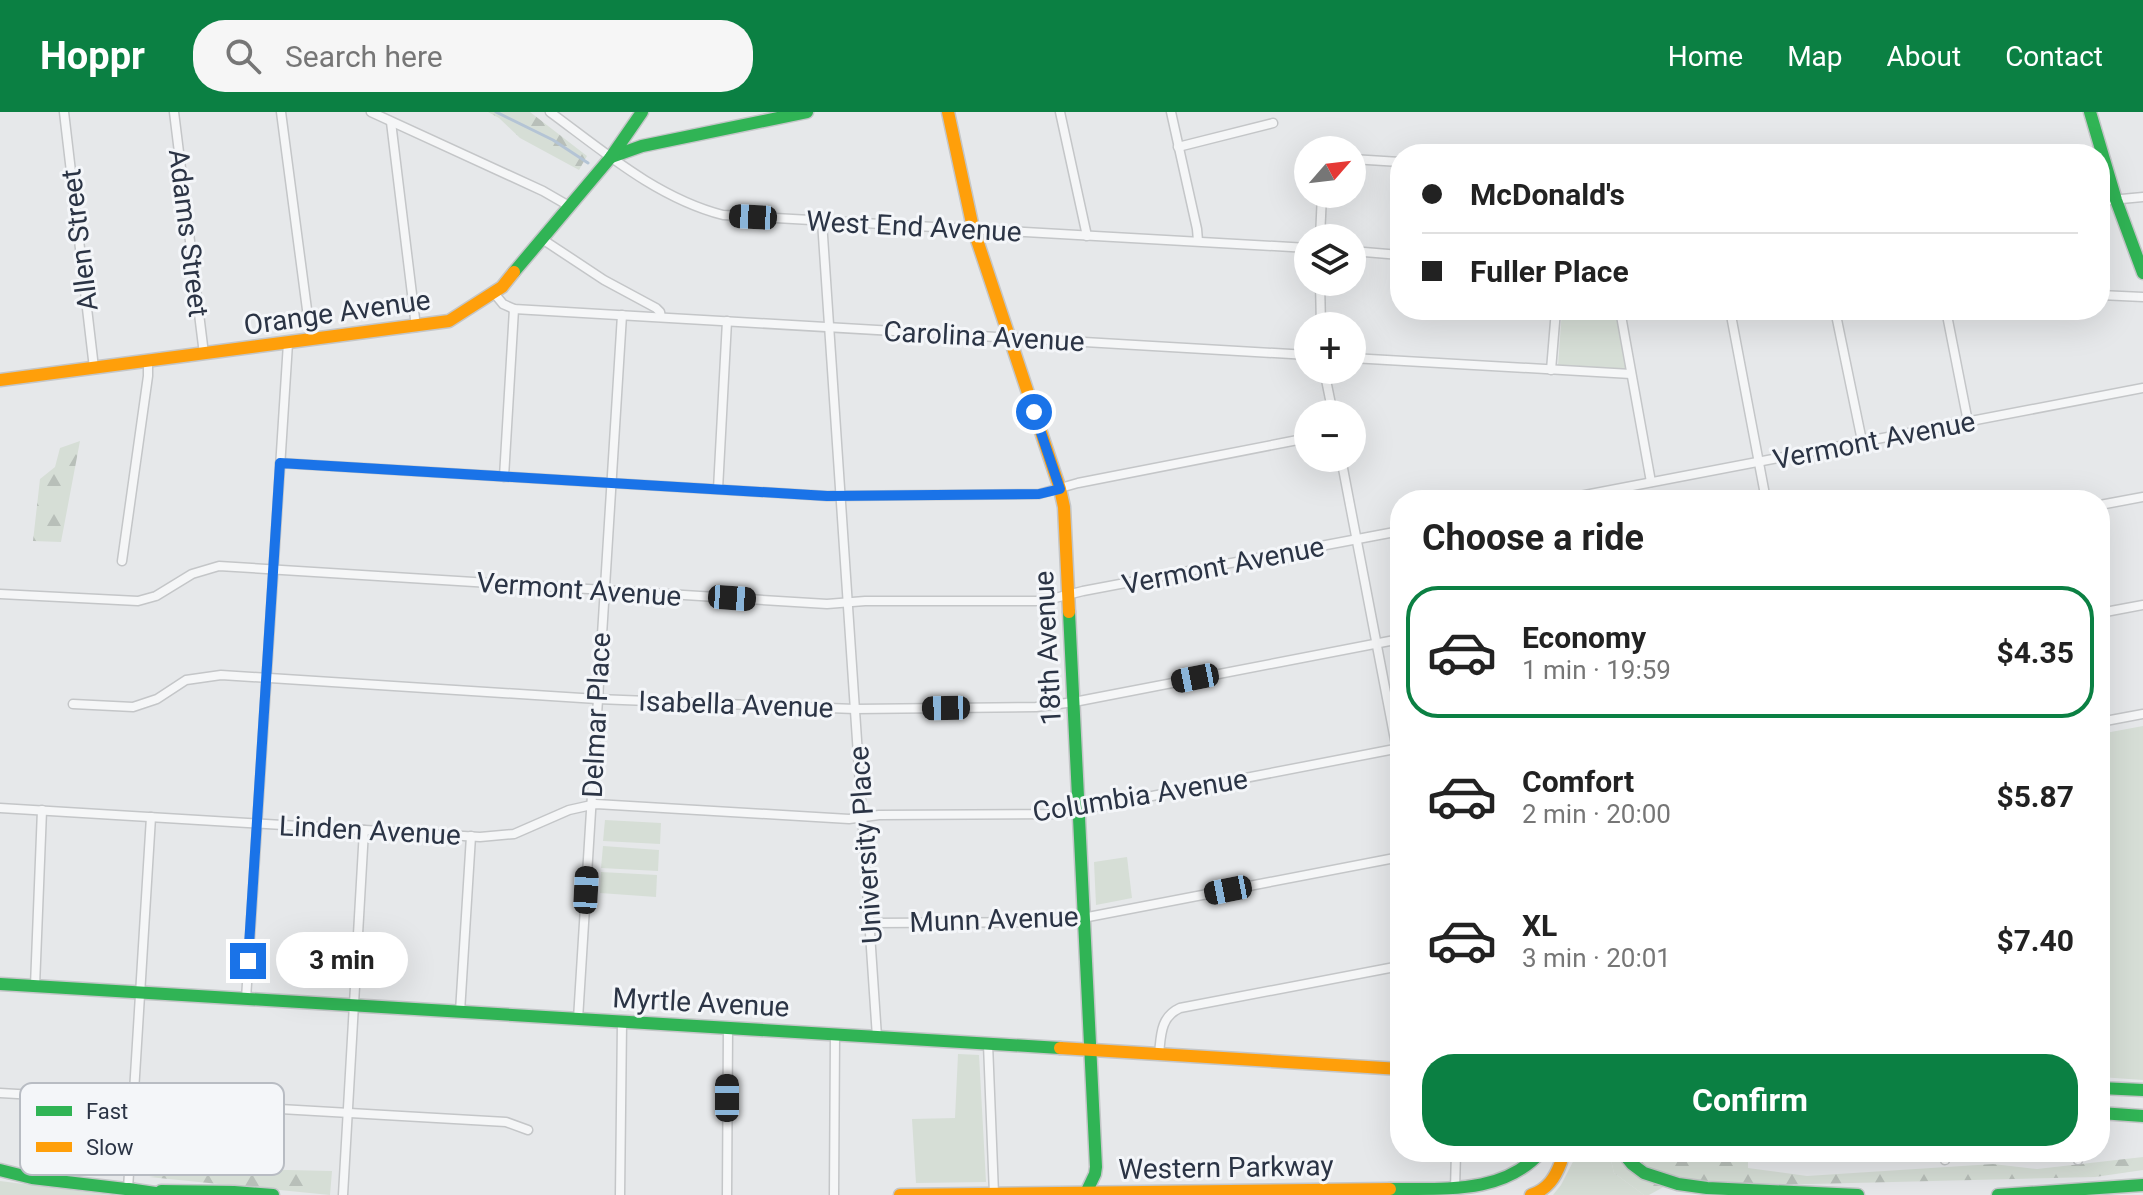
<!DOCTYPE html>
<html lang="en">
<head>
<meta charset="utf-8">
<style>
  body { margin:0; font-family:Roboto,sans-serif; background:#f6f6f6; color:#222; height:100vh; display:flex; flex-direction:column; font-size:30px; white-space:nowrap }
  * { box-sizing:border-box; margin:0 }
  p { font-size:26px; color:#767676 }
  .icon { flex:none; width:44px; height:44px; fill:none; stroke:currentColor; stroke-width:2; stroke-linecap:round; stroke-linejoin:round }
  .map { position:relative; flex:1; overflow:hidden }
  .drawer { position:absolute; left:1390px; top:378px; width:720px; height:672px; display:flex; flex-direction:column; background:#fff; border-radius:32px; box-shadow:0 8px 32px #0002 }
  .drawer>* { flex:none }
  .top-card { position:absolute; left:1390px; top:32px; width:720px; height:176px; border-radius:32px; box-shadow:0 8px 32px #0002; display:grid; align-content:center; height:176px; padding:0 32px; background:#fff }
  .needle { width:52px; rotate:62deg }
  .buttons { position:absolute; left:1294px; top:24px; display:grid; gap:16px }
  .buttons a { display:grid; place-items:center; width:72px; height:72px; border-radius:50%; background:#fff; box-shadow:0 8px 32px #0002; font-size:40px }
  .end { position:absolute; width:36px; height:36px; margin:-18px; border:10px solid #1a73e8; background:#fff; box-shadow:0 0 0 4px #fff }
  .from { border-radius:50% }
  .bubble { position:absolute; height:56px; border-radius:28px; background:#fff; box-shadow:0 8px 32px #0002; font-size:26px; font-weight:700; line-height:56px; text-align:center }
  .car { position:absolute; width:24px; height:48px; margin:-24px -12px; border-radius:10px; box-shadow:0 0 6px 2px #0007; background:linear-gradient(#222 24%,#8ab4d8 0 40%,#222 0 76%,#8ab4d8 0 86%,#222 0) }
  .top-card b { display:flex; align-items:center; gap:28px; height:76px; font-size:30px }
  .top-card b+b { border-top:2px solid #e0e0e0 }
  .top-card i { width:20px; height:20px; background:#222 }
  ul { padding:0; list-style:none }
  li { display:flex; align-items:center; gap:24px; height:132px; margin:0 16px 12px; padding:0 16px; border:4px solid transparent; border-radius:32px }
  li div { flex:1 }
  li b { display:block; font-size:30px }
  li em { font-style:normal; font-weight:700 }
  li.current { border-color:#0b8043 }
  li>.icon { width:72px; height:72px; stroke-width:1.5 }
  h2 { padding:0 32px; font-size:36px; line-height:96px }
  .button { display:flex; gap:16px; margin-top:auto; padding:16px 32px }
  .button a { flex:1; height:92px; border-radius:32px; background:#0b8043; color:#fff; font-size:32px; font-weight:700; line-height:92px; text-align:center }
  header { display:flex; align-items:center; gap:48px; box-sizing:border-box; height:112px; padding:0 40px; background:#0b8043; color:#fff }
  header strong { font-size:38px }
  nav { display:flex; gap:44px; margin-inline-start:auto; font-size:28px }
  .search { width:560px; height:72px; background:#f6f6f6; display:flex; align-items:center; gap:20px; box-sizing:border-box; padding:0 28px; border-radius:32px; color:#767676; font-size:30px }
  .map>svg:first-child { display:block }
  .green { fill:#d6ded6 }
  .forest { fill:url(#forest-firs) }
  .lines { fill:none; stroke-linecap:round; stroke-linejoin:round }
  .stream { stroke:#b4c4d5; stroke-width:3 }
  .street-casing { stroke:#c4c6c8; stroke-width:11 }
  .fast-casing { stroke:#c4c6c8; stroke-width:15 }
  .slow-casing { stroke:#c4c6c8; stroke-width:15 }
  .street { stroke:#f5f6f7; stroke-width:8 }
  .fast { stroke:#30b455; stroke-width:12 }
  .slow { stroke:#ff9f0a; stroke-width:12 }
  .route { stroke:#1a73e8; stroke-width:10 }
  .labels { text-anchor:middle; stroke-width:6; stroke-linejoin:round; paint-order:stroke }
  .street-label { font-size:28px; fill:#2b3445; stroke:#f4f6f9 }
  .key { fill:#f4f6f9; stroke:#b8bcc3; stroke-width:2 }
  .key-label { font-size:22px; fill:#2b3445 }
</style>
</head>
<body>
<header>
<strong>Hoppr</strong>
<div class="search"><svg class="icon" aria-label="search" viewBox="0 0 24 24"><circle cx="10" cy="10" r="6"/><path d="M15 15l6 6"/></svg>Search here</div>
<nav><a>Home</a><a>Map</a><a>About</a><a>Contact</a></nav>
</header>
<div class="map">
<svg width="2143" height="1083" viewBox="0 0 2143 1083">
  <defs>
    <pattern id="forest-firs" width="22" height="20" patternUnits="userSpaceOnUse" patternTransform="scale(2)"><rect width="22" height="20" fill="#d6ded6"/><path d="M5 1l3.5 6h-7zM16 11l3.5 6h-7z" fill="#b8bfb9"/></pattern>
  </defs>
  <rect width="100%" height="100%" fill="#e6e8ea"/>
  <g class="green">
    <polygon points="1562,198 1617,198 1628,259 1558,254"/>
    <polygon points="2143,614 2143,968 2100,965 2100,622"/>
    <polygon points="605,708 661,711 660,732 603,729"/>
    <polygon points="603,734 659,738 658,759 601,756"/>
    <polygon points="1127,745 1132,786 1096,793 1094,750"/>
    <polygon points="601,760 657,763 656,785 600,781"/>
    <polygon points="958,942 979,943 986,1070 916,1071 912,1007 955,1006"/>
    <polygon points="1578,1040 1609,1040 1614,1061 1644,1083 1553,1083 1561,1073"/>
    <polygon points="0,1069 110,1083 0,1083"/>
  </g>
  <g class="forest">
    <polygon points="488,0 530,0 587,44 579,58 520,26 499,6"/>
    <polygon points="80,329 61,430 33,429 40,367 55,355 60,336"/>
    <polygon points="1609,1040 1643,1040 1643,1048 1705,1043 1713,1040 1748,1040 1748,1056 1807,1064 1993,1052 2037,1057 2143,1045 2143,1058 2095,1065 1812,1072 1728,1073 1678,1067 1649,1083 1644,1083 1614,1061"/>
    <polygon points="206,1056 332,1059 330,1083 149,1065"/>
  </g>
  <g class="lines">
    <polyline class="stream" points="496,0 553,28 588,51"/>
    <g class="street-casing">
      <g id="street">
        <polyline points="64,0 94,256"/>
        <polyline points="174,0 204,242"/>
        <polyline points="281,0 311,228"/>
        <polyline points="371,0 543,79 569,94"/>
        <path d="M550,0C603,39 657,86 723,103L1308,136"/>
        <polyline points="1060,0 1087,124"/>
        <polyline points="1171,0 1197,117 1198,129"/>
        <polyline points="391,10 416,215"/>
        <polyline points="1178,35 1273,11"/>
        <polyline points="1352,47 1400,50"/>
        <polyline points="2100,89 2143,85"/>
        <polyline points="822,109 877,925"/>
        <polyline points="1320,126 1322,82"/>
        <polyline points="542,127 604,168 656,196 660,200 661,205"/>
        <polyline points="1352,139 1400,143"/>
        <polyline points="1320,170 1321,214"/>
        <polyline points="494,181 503,192 514,197 1308,243"/>
        <polyline points="2100,183 2143,185"/>
        <polyline points="1620,198 1651,370"/>
        <polyline points="1730,198 1766,388"/>
        <polyline points="1835,198 1862,329"/>
        <polyline points="1946,198 1968,310"/>
        <polyline points="1352,246 1631,262"/>
        <polyline points="1324,258 1333,302"/>
        <polyline points="1551,258 1556,198"/>
        <polyline points="1341,346 1400,654"/>
        <polyline points="280,351 827,384 1039,382 1078,371 1308,326"/>
        <polyline points="504,365 514,197"/>
        <polyline points="718,377 727,209"/>
        <polyline points="1559,388 2143,276"/>
        <polyline points="2100,393 2143,385"/>
        <polyline points="122,449 148,264 148,249"/>
        <polyline points="0,482 138,489 156,484 192,462 219,454 827,492 865,489 1043,489 1083,479 1400,419"/>
        <polyline points="2100,501 2143,493"/>
        <polyline points="73,592 133,595 157,587 186,568 221,563 597,587 855,597 1036,595 1074,590 1400,527"/>
        <polyline points="2100,610 2143,602"/>
        <polyline points="0,696 480,725 514,722 569,698 596,692 849,707 879,703 1059,702 1400,636"/>
        <polyline points="870,811 1062,810 1400,745"/>
        <polyline points="35,874 42,698"/>
        <polyline points="246,887 288,231"/>
        <polyline points="460,900 471,724"/>
        <polyline points="578,907 622,203"/>
        <polyline points="988,932 994,1082"/>
        <path d="M1159,942C1161,924 1160,905 1180,896L1400,854"/>
        <polyline points="0,981 506,1010 528,1018"/>
        <polyline points="1649,1043 1650,1040"/>
        <polyline points="1945,1048 1946,1040"/>
        <polyline points="2078,1048 2079,1040"/>
        <polyline points="128,1077 151,705"/>
        <polyline points="1455,1077 1456,1040"/>
        <polyline points="343,1083 364,718"/>
        <polyline points="620,1083 622,910"/>
        <polyline points="727,1083 728,916"/>
        <polyline points="834,1083 835,923"/>
      </g>
    </g>
    <g class="fast-casing">
      <g id="fast">
        <polyline points="2090,0 2116,88 2143,161"/>
        <polyline points="611,45 642,34 807,0"/>
        <polyline points="514,160 611,45 642,0"/>
        <polyline points="1069,500 1096,1055 1095,1062 1085,1083"/>
        <polyline points="0,872 1060,936"/>
        <polyline points="2100,976 2143,978"/>
        <polyline points="2100,1001 2143,1004"/>
        <polyline points="1622,1040 1632,1052 1644,1061 1678,1072 1707,1076 1858,1083"/>
        <polyline points="0,1058 32,1066 134,1078"/>
        <polyline points="128,1077 169,1083"/>
        <path d="M1390,1077C1444,1076 1502,1083 1541,1040"/>
        <polyline points="161,1079 234,1080 273,1083"/>
        <polyline points="1998,1083 2143,1073"/>
      </g>
    </g>
    <g class="slow-casing">
      <g id="slow">
        <polyline points="948,0 973,116 1060,377 1064,395 1069,500"/>
        <polyline points="0,268 449,209 502,175 514,160"/>
        <polyline points="1060,936 1400,957"/>
        <polyline points="900,1083 1390,1077"/>
        <path d="M1531,1083C1548,1077 1555,1066 1561,1050"/>
      </g>
    </g>
    <use href="#street" class="street"/>
    <use href="#fast" class="fast"/>
    <use href="#slow" class="slow"/>
  </g>
  <g class="lines">
    <polyline class="route" points="248,849 280,351 827,384 1039,382 1060,377 1034,300"/>
  </g>
  <g class="labels">
    <g class="street-label">
      <text transform="translate(914 114) rotate(3)" y="10">West End Avenue</text>
      <text transform="translate(189 121) rotate(83)" y="10">Adams Street</text>
      <text transform="translate(79 128) rotate(-97)" y="10">Allen Street</text>
      <text transform="translate(337 200) rotate(-8)" y="10">Orange Avenue</text>
      <text transform="translate(984 224) rotate(3)" y="10">Carolina Avenue</text>
      <text transform="translate(1874 328) rotate(-11)" y="10">Vermont Avenue</text>
      <text transform="translate(1223 453) rotate(-11)" y="10">Vermont Avenue</text>
      <text transform="translate(579 477) rotate(4)" y="10">Vermont Avenue</text>
      <text transform="translate(1047 536) rotate(-93)" y="10">18th Avenue</text>
      <text transform="translate(736 592) rotate(2)" y="10">Isabella Avenue</text>
      <text transform="translate(596 603) rotate(-87)" y="10">Delmar Place</text>
      <text transform="translate(1140 683) rotate(-9)" y="10">Columbia Avenue</text>
      <text transform="translate(370 718) rotate(3)" y="10">Linden Avenue</text>
      <text transform="translate(865 733) rotate(-94)" y="10">University Place</text>
      <text transform="translate(994 807) rotate(-2)" y="10">Munn Avenue</text>
      <text transform="translate(701 890) rotate(3)" y="10">Myrtle Avenue</text>
      <text transform="translate(1226 1055) rotate(-1)" y="10">Western Parkway</text>
    </g>
  </g>
  <rect x="20" y="971" width="264" height="92" rx="12" class="key"/>
  <rect x="36" y="994" width="36" height="10" fill="#30b455"/>
  <rect x="36" y="1030" width="36" height="10" fill="#ff9f0a"/>
  <g class="key-label">
    <text x="86" y="1007">Fast</text>
    <text x="86" y="1043">Slow</text>
  </g>
</svg>
<div class="buttons">
<a><svg class="needle" viewBox="-14 -14 28 28"><path d="M0-13l5 13h-10z" fill="#e53935"/><path d="M0 13l5-13h-10z" fill="#767676"/></svg></a>
<a><svg class="icon" aria-label="layers" viewBox="0 0 24 24"><path d="M12 4l9 5-9 5-9-5zM3 14l9 5 9-5"/></svg></a>
<a>+</a>
<a>−</a>
</div>
<i class="end from" style="left:1034px;top:300px"></i>
<i class="end" style="left:248px;top:849px"></i>
<div class="bubble" style="left:276px;top:820px;width:132px">3 min</div>
<i class="car" style="left:753px;top:105px;rotate:273deg"></i>
<i class="car" style="left:732px;top:486px;rotate:94deg"></i>
<i class="car" style="left:1195px;top:566px;rotate:259deg"></i>
<i class="car" style="left:946px;top:596px;rotate:269deg"></i>
<i class="car" style="left:586px;top:778px;rotate:3deg"></i>
<i class="car" style="left:1228px;top:778px;rotate:259deg"></i>
<i class="car" style="left:727px;top:986px;rotate:0deg"></i>
<div class="top-card">
<b><i class="from"></i>McDonald's</b>
<b><i></i>Fuller Place</b>
</div>
<section class="drawer">
<h2>Choose a ride</h2>
<ul>
<li class="current"><svg class="icon" aria-label="car" viewBox="0 0 24 24"><path d="M5 17H2v-5l4-1 3-4h7l3 4 3 1v5h-3M9 17h6M6 11h13"/><circle cx="7" cy="17" r="2"/><circle cx="17" cy="17" r="2"/></svg><div><b>Economy</b><p>1 min · 19:59</p></div><em>$4.35</em></li>
<li><svg class="icon" aria-label="car" viewBox="0 0 24 24"><path d="M5 17H2v-5l4-1 3-4h7l3 4 3 1v5h-3M9 17h6M6 11h13"/><circle cx="7" cy="17" r="2"/><circle cx="17" cy="17" r="2"/></svg><div><b>Comfort</b><p>2 min · 20:00</p></div><em>$5.87</em></li>
<li><svg class="icon" aria-label="car" viewBox="0 0 24 24"><path d="M5 17H2v-5l4-1 3-4h7l3 4 3 1v5h-3M9 17h6M6 11h13"/><circle cx="7" cy="17" r="2"/><circle cx="17" cy="17" r="2"/></svg><div><b>XL</b><p>3 min · 20:01</p></div><em>$7.40</em></li>
</ul>
<div class="button"><a>Confirm</a></div>
</section>
</div>
</body>
</html>
